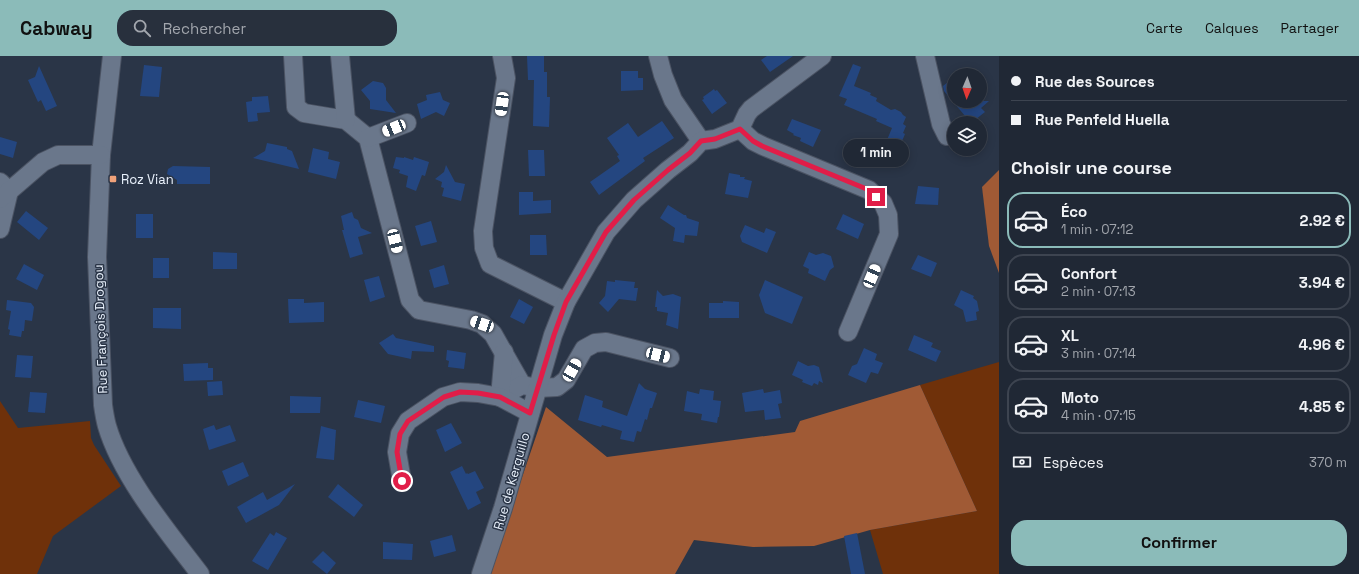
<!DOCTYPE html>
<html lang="fr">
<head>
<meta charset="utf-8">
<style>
  body { margin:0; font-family:"Space Grotesk",sans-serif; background:#28303d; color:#f1f3f6; height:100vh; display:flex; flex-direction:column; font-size:15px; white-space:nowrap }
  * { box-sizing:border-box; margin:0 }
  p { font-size:13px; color:#a2a6ad }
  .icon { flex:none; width:22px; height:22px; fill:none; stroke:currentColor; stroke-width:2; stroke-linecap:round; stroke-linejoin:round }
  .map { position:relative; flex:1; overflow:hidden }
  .side { display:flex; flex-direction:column; background:#202835; width:360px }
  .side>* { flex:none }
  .guide { display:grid; align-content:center; height:88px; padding:0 12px; background:#202835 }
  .needle { width:26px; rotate:182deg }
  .tools { position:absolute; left:947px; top:12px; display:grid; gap:8px }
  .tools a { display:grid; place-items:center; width:40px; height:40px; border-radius:50%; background:#202835; box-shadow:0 2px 10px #0003,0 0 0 1px #3d4450; font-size:20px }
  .end { position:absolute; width:18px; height:18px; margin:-9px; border:5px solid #e11d48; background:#fff; box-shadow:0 0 0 2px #fff }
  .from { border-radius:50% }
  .bubble { position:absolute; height:28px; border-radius:14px; background:#202835; box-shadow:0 2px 10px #0003,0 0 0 1px #3d4450; font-size:13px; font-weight:700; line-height:28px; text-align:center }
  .car { position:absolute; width:12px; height:24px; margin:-12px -6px; border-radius:5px; box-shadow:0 0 3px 1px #0007; background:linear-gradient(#fff 24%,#345 0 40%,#fff 0 76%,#345 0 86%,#fff 0) }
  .guide b { display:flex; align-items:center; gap:14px; height:38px; font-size:15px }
  .guide b+b { border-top:1px solid #3d4450 }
  .guide i { width:10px; height:10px; background:#f1f3f6 }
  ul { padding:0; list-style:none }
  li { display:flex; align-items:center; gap:12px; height:56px; margin:0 8px 6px; padding:0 4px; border:2px solid #3d4450; border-radius:16px }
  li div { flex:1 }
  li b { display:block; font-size:15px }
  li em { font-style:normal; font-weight:700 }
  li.current { border-color:#8bbbb9 }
  li>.icon { width:36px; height:36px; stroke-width:1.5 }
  h2 { padding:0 12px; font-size:18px; line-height:48px }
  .pay { display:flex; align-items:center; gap:10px; height:44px; padding:0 12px; font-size:15px }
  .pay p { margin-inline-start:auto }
  .action { display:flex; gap:8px; margin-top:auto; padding:8px 12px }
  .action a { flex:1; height:46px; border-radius:16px; background:#8bbbb9; color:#111; font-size:16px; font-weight:700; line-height:46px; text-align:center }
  header { display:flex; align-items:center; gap:24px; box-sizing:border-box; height:56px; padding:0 20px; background:#8bbbb9; color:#111 }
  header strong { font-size:19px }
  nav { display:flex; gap:22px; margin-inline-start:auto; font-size:14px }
  .search { width:280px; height:36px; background:#28303d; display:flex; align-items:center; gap:10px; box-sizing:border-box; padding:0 14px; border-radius:16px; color:#a2a6ad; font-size:15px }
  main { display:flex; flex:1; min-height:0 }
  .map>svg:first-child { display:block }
  .green { fill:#6f310a }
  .forest { fill:#a05a35 }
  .building { fill:#244680 }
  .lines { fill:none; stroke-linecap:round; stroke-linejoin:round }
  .minor-casing { stroke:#4b5363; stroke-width:20 }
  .minor { stroke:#6a778b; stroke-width:18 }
  .route { stroke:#e11d48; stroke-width:5 }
  .poi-dot { fill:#f0a27a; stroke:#2a3547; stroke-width:1.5 }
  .labels { text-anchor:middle; stroke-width:3; stroke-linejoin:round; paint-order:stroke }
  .poi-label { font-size:13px; fill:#e9f1fc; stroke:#2a3547; text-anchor:start }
  .street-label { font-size:13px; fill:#e9f1fc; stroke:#2a3547 }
</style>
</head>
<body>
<header>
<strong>Cabway</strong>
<div class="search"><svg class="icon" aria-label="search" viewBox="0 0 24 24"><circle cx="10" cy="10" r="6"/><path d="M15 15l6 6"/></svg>Rechercher</div>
<nav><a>Carte</a><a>Calques</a><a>Partager</a></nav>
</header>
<main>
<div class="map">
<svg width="999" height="518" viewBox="0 0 999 518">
  <rect width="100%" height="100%" fill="#2a3547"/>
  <g class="green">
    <polygon points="999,306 999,518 883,518 870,474 977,455 920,329"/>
    <polygon points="0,345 18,372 90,365 91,382 94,389 121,430 53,480 37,518 0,518"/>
  </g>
  <g class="forest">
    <polygon points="999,114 999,217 989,190 982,131"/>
    <polygon points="920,329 977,455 870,474 814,490 753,491 694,484 675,518 489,518 546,351 607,401 795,376 800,365"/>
  </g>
  <g class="building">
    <polygon points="527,0 544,0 544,16 547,16 547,41 550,41 549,71 533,70 534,24 528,24"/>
    <polygon points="767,0 793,0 770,16 761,4"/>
    <polygon points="853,8 861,11 854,30 871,37 870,39 877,42 876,45 891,54 895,53 901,56 903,59 906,61 903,68 906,70 903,77 905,78 900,90 887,84 892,72 876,65 877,63 844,49 847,43 839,40"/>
    <polygon points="144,9 162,11 159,41 140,40"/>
    <polygon points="39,10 57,50 46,55 41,44 38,46 28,24 35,21"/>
    <polygon points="621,15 638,15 638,22 643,22 643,34 621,35"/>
    <polygon points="954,21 954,45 989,45 981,52 985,56 971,67 944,35 943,30"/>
    <polygon points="373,25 383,27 386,32 386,44 396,57 370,53 370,45 361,34"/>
    <polygon points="714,33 715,35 717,34 727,47 712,58 702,44 704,43 703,41"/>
    <polygon points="440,36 443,44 450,47 444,60 436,56 421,63 417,48 427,44 426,39"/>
    <polygon points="268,40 270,56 257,57 258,65 248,66 246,46 252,45 252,41"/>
    <polygon points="792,63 821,74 813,91 800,85 801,82 793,79 794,78 787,74"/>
    <polygon points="662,65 674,82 643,102 645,105 599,139 590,126 620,105 617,100 619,99 607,82 628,67 638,81"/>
    <polygon points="0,81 17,86 13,102 0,98"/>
    <polygon points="267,87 287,91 287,93 292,95 299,113 253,102 265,95"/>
    <polygon points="313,92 329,96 328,103 340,106 336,123 308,116"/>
    <polygon points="528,94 544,94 545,120 529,120"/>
    <polygon points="396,101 404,102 404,101 413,104 414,101 429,106 425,120 422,119 416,135 406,131 408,120 399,117 400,114 393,112"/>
    <polygon points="446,109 455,126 465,128 461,145 442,140 444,132 441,131 442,126 435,123 444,116"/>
    <polygon points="173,110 210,111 210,128 177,128 177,124 167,118 168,113"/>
    <polygon points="729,117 740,119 740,121 745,121 744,123 752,125 748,142 725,138"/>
    <polygon points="918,130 939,132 938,149 915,148"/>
    <polygon points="519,136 533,136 533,145 551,144 551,157 519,159"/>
    <polygon points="668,149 684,159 686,159 687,162 699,166 697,180 685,179 684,187 673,185 675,172 660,162"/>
    <polygon points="26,155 48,172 39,184 17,166"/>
    <polygon points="352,156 354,162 358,164 361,172 372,177 358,181 363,198 350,202 342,174 344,174 341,160"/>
    <rect x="136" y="158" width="17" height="24"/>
    <polygon points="843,158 864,168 858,183 836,173"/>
    <polygon points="431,165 437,186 421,190 415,170"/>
    <polygon points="745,169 764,177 766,172 776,176 767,197 742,186 740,180"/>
    <polygon points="530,179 546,179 547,199 530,199"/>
    <polygon points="213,196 237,197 237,213 213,213"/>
    <polygon points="809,196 816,199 823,197 831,200 834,211 830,214 825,225 808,217 809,213 803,210"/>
    <polygon points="918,199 937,207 931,221 911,213"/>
    <rect x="153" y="202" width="16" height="20"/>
    <polygon points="24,208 44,219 37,234 16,223"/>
    <polygon points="444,209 449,228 434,232 429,214"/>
    <polygon points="379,220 385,241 370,246 364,224"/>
    <polygon points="615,224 635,226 634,232 638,232 636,245 619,243 608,256 599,247 605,240 607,225 615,226"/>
    <polygon points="765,224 803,241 792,268 765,257 759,239"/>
    <polygon points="657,234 663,240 673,238 681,241 678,273 666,269 668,257 657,255 657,251 655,251"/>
    <polygon points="961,234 974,240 973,242 977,245 979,255 976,256 977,264 966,266 963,254 954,249"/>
    <polygon points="288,243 304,243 304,247 324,246 324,266 289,267"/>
    <polygon points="519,243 533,251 524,268 510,261"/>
    <polygon points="7,244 31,247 34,251 32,265 25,264 24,275 22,275 21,281 9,279 10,274 8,273 11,255 6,254"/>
    <polygon points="723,245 739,246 739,262 709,262 709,247 723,247"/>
    <polygon points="153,252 181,252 181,273 153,272"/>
    <polygon points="393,278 396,282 434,290 434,296 412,295 411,303 388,298 379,287"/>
    <polygon points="914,279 933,287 931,291 941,295 936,306 908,294"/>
    <polygon points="864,292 877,298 875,304 883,307 878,318 871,316 866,327 848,319 852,310 857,308"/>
    <polygon points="447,294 466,297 464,313 448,311 449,305 446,304"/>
    <polygon points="17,299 33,300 31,322 15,321"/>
    <polygon points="798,305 808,310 814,309 819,311 823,327 819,325 818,329 814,327 812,330 802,326 803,324 792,319"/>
    <polygon points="208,307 208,312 213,312 213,324 184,325 183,308"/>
    <polygon points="222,325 223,339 208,340 207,326"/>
    <polygon points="639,327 645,333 657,337 652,352 650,352 647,364 645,363 641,376 637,375 634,386 620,383 622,375 602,369 601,371 578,364 585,339 603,345 602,351 627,360"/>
    <polygon points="700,333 714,335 713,344 721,345 719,361 718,361 717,367 701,364 702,358 684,355 687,335 699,338"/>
    <polygon points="763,333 764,337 780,334 782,347 778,348 781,362 765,364 764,354 745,356 742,337"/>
    <polygon points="30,336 47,337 45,357 28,356"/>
    <polygon points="290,340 321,341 320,357 290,357"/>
    <polygon points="358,344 385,350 381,367 354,361"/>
    <polygon points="451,367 462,387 445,396 436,374"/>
    <polygon points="214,369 216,374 230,369 236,385 209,394 203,373"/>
    <polygon points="321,370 336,374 334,404 316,402"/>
    <polygon points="243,406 249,420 228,430 222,415"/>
    <polygon points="462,410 466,418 467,417 468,418 475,415 484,432 476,436 481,447 468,454 450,416"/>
    <polygon points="295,428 279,449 246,467 237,451 263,436 267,444"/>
    <polygon points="338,428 363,449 354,461 328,441"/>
    <polygon points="276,476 287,482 268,514 252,505 270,477 274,480"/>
    <polygon points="857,477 865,518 851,518 844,480"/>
    <polygon points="452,479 456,495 434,501 430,485"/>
    <polygon points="383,486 413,488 412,504 383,503"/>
    <polygon points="323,495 336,507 327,518 312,506"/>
  </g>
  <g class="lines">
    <g class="minor-casing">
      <g id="minor">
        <path d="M112,0L101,99L97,201L103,349C104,356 105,363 107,370C122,421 168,476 200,518"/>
        <polyline points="293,0 296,51 304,57 346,64 368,82 410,244 419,254 471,264 482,268 493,278 522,329"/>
        <polyline points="340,0 346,64"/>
        <polyline points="502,0 506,22 483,175 484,192 490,208 566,246"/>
        <polyline points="658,0 663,19 673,44 701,85"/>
        <polyline points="925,0 941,68 947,80"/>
        <polyline points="740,73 753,85 763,90 869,134 883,147 888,159 889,178 848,276"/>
        <polyline points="368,82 407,67"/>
        <polyline points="0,126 9,135 0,173"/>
        <polyline points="0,143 43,106 58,99 101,99"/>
        <polyline points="500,341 522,329 538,332 557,331 566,324 584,293 595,287 606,286 670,302"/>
        <polyline points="500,341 504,296"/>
        <polyline points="402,425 397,396 400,378 408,365 443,341 460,336 478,337 500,341 530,357"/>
        <polyline points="481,518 503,452 553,279 566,246 606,176 634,144 668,114 690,97 701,85 715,83 740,73 747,58 751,53 822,0"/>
      </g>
    </g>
    <use href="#minor" class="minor"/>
  </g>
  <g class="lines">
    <polyline class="route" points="402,425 397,396 400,378 408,365 444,341 460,336 478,337 500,341 530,357 554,279 566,246 606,176 634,144 668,114 690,97 701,85 715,83 740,73 753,85 762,90 869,134 876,141"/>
  </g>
  <rect class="poi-dot" x="109" y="119" width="8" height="8" rx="2"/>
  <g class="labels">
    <g class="poi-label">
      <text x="121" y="128">Roz Vian</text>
    </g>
    <g class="street-label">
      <text transform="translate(100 273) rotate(-92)" y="5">Rue François Drogou</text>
      <text transform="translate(511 425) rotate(-74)" y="5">Rue de Kerguillo</text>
    </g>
  </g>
</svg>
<div class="tools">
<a><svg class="needle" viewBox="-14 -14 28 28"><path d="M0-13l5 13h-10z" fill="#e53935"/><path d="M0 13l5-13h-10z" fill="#a2a6ad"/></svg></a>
<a><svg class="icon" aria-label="layers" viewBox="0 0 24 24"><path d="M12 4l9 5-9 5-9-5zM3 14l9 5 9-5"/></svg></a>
</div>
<i class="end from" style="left:402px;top:425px"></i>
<i class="end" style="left:876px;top:141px"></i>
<div class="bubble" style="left:843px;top:83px;width:66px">1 min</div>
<i class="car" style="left:502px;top:48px;rotate:188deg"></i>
<i class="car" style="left:394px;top:72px;rotate:248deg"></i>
<i class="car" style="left:395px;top:185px;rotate:166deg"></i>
<i class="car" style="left:872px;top:220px;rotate:23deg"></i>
<i class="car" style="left:482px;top:268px;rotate:289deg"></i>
<i class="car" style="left:658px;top:299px;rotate:104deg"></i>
<i class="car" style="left:572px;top:314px;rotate:30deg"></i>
</div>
<section class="side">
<div class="guide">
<b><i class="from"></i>Rue des Sources</b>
<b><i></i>Rue Penfeld Huella</b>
</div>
<h2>Choisir une course</h2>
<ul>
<li class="current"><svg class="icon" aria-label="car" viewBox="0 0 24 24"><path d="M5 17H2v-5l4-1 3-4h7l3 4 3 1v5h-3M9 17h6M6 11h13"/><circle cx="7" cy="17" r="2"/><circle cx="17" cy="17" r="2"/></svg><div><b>Éco</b><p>1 min · 07:12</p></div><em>2.92 €</em></li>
<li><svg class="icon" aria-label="car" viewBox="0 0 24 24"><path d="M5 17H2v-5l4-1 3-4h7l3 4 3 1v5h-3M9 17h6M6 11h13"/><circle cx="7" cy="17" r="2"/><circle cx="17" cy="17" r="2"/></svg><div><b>Confort</b><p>2 min · 07:13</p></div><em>3.94 €</em></li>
<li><svg class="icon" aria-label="car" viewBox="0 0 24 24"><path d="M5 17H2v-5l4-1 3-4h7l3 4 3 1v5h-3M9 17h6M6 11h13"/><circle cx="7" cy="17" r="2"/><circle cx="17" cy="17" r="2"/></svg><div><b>XL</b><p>3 min · 07:14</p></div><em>4.96 €</em></li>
<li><svg class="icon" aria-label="car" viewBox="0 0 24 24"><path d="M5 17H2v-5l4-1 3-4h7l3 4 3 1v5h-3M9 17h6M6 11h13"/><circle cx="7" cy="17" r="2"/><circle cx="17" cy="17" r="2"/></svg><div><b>Moto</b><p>4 min · 07:15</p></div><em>4.85 €</em></li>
</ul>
<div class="pay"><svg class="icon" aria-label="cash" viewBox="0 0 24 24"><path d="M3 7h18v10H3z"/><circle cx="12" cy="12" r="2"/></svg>Espèces<p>370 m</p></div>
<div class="action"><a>Confirmer</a></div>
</section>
</main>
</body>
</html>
